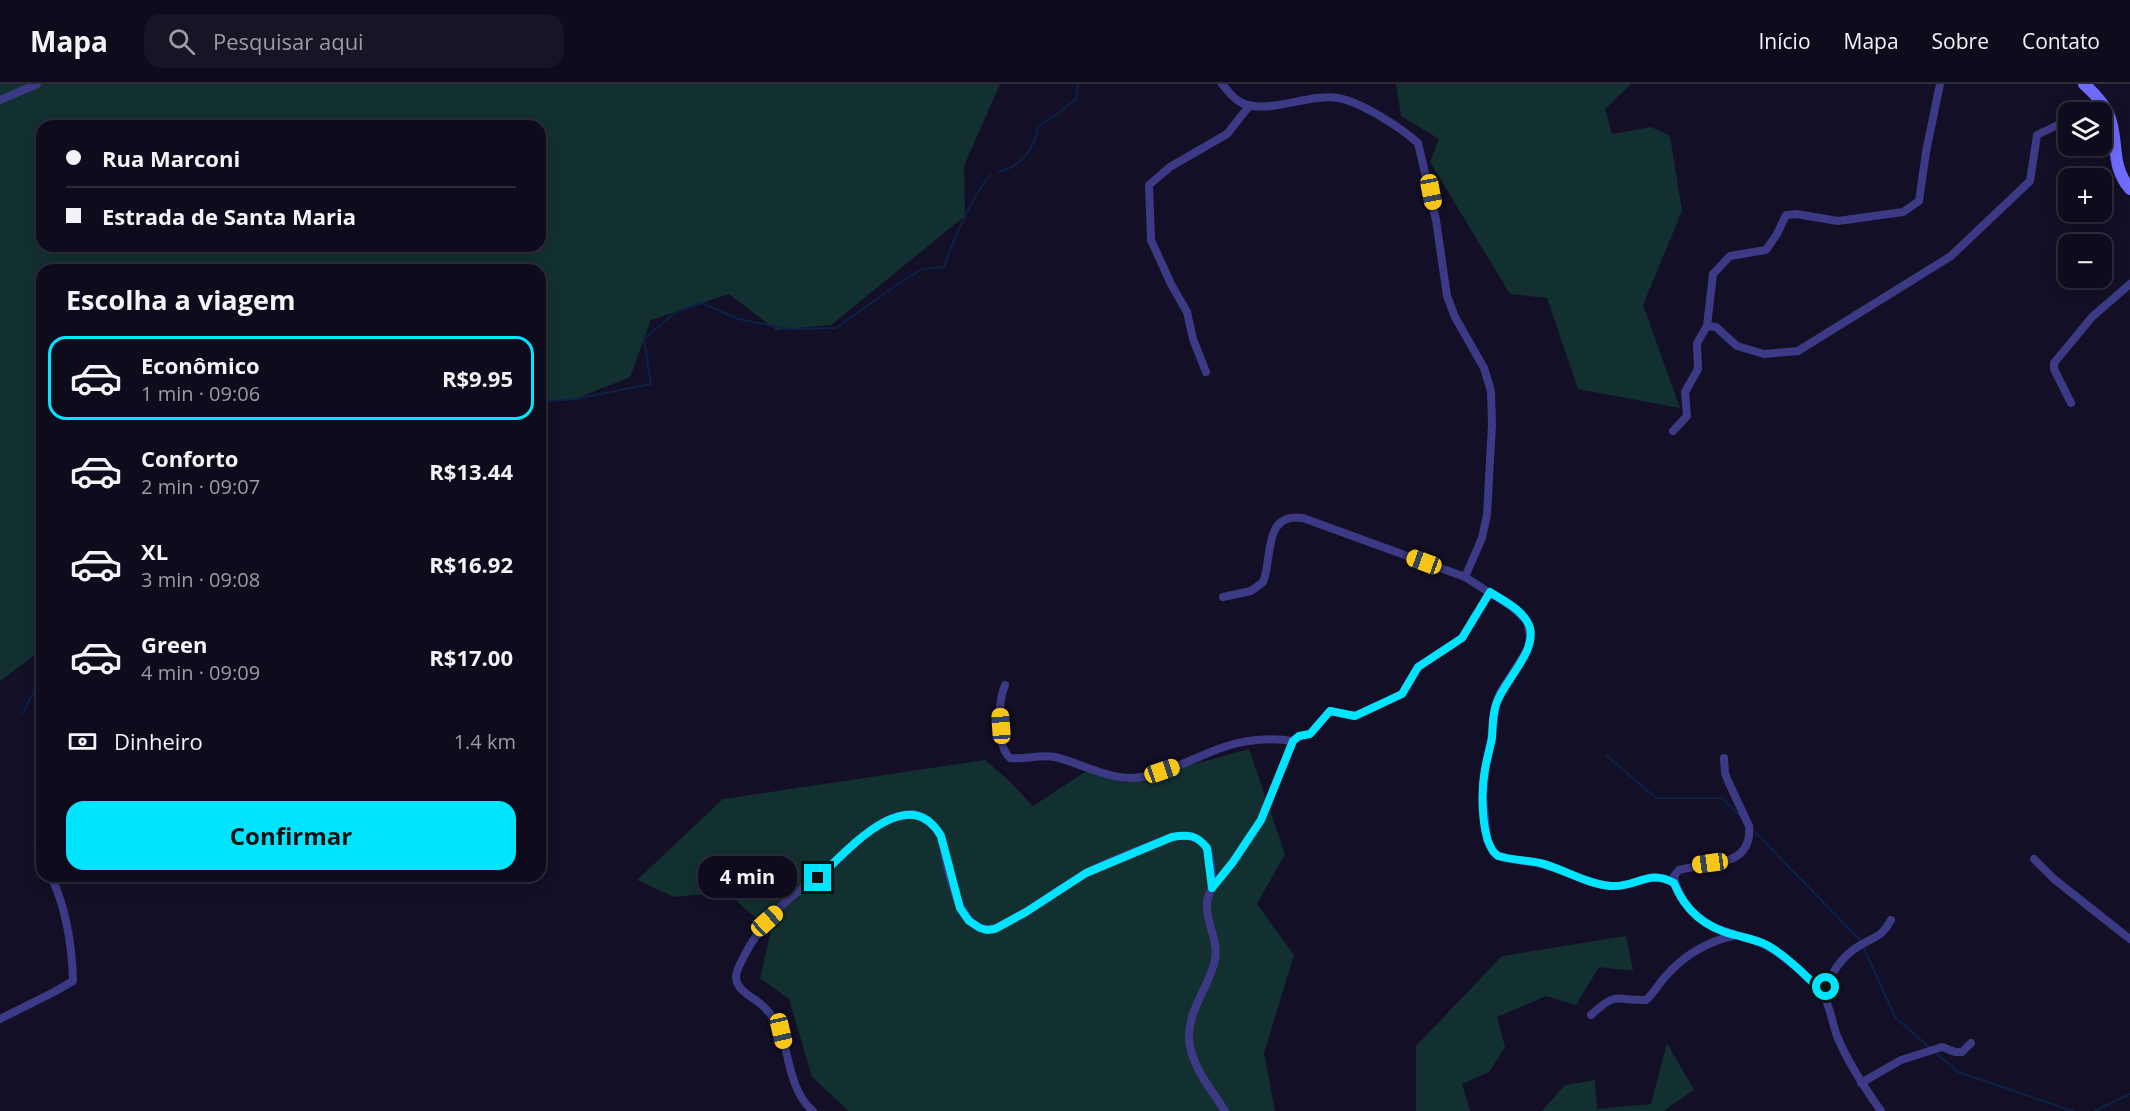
<!DOCTYPE html>
<html lang="pt">
<head>
<meta charset="utf-8">
<style>
  body { margin:0; font-family:"Open Sans",sans-serif; background:#171425; color:#f1f3f6; height:100vh; display:flex; flex-direction:column; font-size:22px; white-space:nowrap }
  * { box-sizing:border-box; margin:0 }
  p { font-size:20px; color:#9b9ba3 }
  .icon { flex:none; width:33px; height:33px; fill:none; stroke:currentColor; stroke-width:2; stroke-linecap:round; stroke-linejoin:round }
  .map { position:relative; flex:1; overflow:hidden }
  .drawer { position:absolute; left:36px; top:180px; width:510px; height:618px; display:flex; flex-direction:column; background:#0e0b1c; border-radius:18px; box-shadow:0 3px 15px #0003,0 0 0 2px #2e2b3b }
  .drawer>* { flex:none }
  .hud { position:absolute; left:36px; top:36px; width:510px; height:132px; border-radius:18px; box-shadow:0 3px 15px #0003,0 0 0 2px #2e2b3b; display:grid; align-content:center; height:132px; padding:0 30px; background:#0e0b1c }
  .tools { position:absolute; left:2058px; top:18px; display:grid; gap:12px }
  .tools a { display:grid; place-items:center; width:54px; height:54px; border-radius:12px; background:#0e0b1c; box-shadow:0 3px 15px #0003,0 0 0 2px #2e2b3b; font-size:30px }
  .end { position:absolute; width:27px; height:27px; margin:-14px; border:8px solid #00e5ff; background:#111; box-shadow:0 0 0 3px #111 }
  .from { border-radius:50% }
  .bubble { position:absolute; height:42px; border-radius:18px; background:#0e0b1c; box-shadow:0 3px 15px #0003,0 0 0 2px #2e2b3b; font-size:20px; font-weight:700; line-height:42px; text-align:center }
  .car { position:absolute; width:18px; height:36px; margin:-18px -9px; border-radius:8px; box-shadow:0 0 4px 2px #0007; background:linear-gradient(#f5c518 24%,#345 0 40%,#f5c518 0 76%,#345 0 86%,#f5c518 0) }
  .hud b { display:flex; align-items:center; gap:21px; height:57px; font-size:22px }
  .hud b+b { border-top:2px solid #2e2b3b }
  .hud i { width:15px; height:15px; background:#f1f3f6 }
  ul { padding:0; list-style:none }
  li { display:flex; align-items:center; gap:18px; height:84px; margin:0 12px 9px; padding:0 18px; border:3px solid transparent; border-radius:18px }
  li div { flex:1 }
  li b { display:block; font-size:22px }
  li em { font-style:normal; font-weight:700 }
  li.selected { border-color:#00e5ff }
  li>.icon { width:54px; height:54px; stroke-width:1.5 }
  h2 { padding:0 30px; font-size:27px; line-height:72px }
  .pay { display:flex; align-items:center; gap:15px; height:66px; padding:0 30px; font-size:22px }
  .pay p { margin-inline-start:auto }
  .primary-button { display:flex; gap:12px; margin-top:auto; padding:12px 30px }
  .primary-button a { flex:1; height:69px; border-radius:18px; background:#00e5ff; color:#111; font-size:24px; font-weight:700; line-height:69px; text-align:center }
  header { display:flex; align-items:center; gap:36px; box-sizing:border-box; height:84px; padding:0 30px; background:#0e0b1c; border-bottom:2px solid #2e2b3b }
  header strong { font-size:28px }
  nav { display:flex; gap:33px; margin-inline-start:auto; font-size:21px }
  .search { width:420px; height:54px; background:#171425; display:flex; align-items:center; gap:15px; box-sizing:border-box; padding:0 21px; border-radius:18px; color:#9b9ba3; font-size:22px }
  .map>svg:first-child { display:block }
  .green { fill:#12302f; fill-rule:evenodd }
  .lines { fill:none; stroke-linecap:round; stroke-linejoin:round }
  .stream { stroke:#0c2248; stroke-width:2 }
  .minor { stroke:#3d3a85; stroke-width:8 }
  .secondary { stroke:#6f6bff; stroke-width:12 }
  .route { stroke:#00e5ff; stroke-width:8 }
</style>
</head>
<body>
<header>
<strong>Mapa</strong>
<div class="search"><svg class="icon" aria-label="search" viewBox="0 0 24 24"><circle cx="10" cy="10" r="6"/><path d="M15 15l6 6"/></svg>Pesquisar aqui</div>
<nav><a>Início</a><a>Mapa</a><a>Sobre</a><a>Contato</a></nav>
</header>
<div class="map">
<svg width="2130" height="1027" viewBox="0 0 2130 1027">
  <rect width="100%" height="100%" fill="#130f26"/>
  <g class="green">
    <path d="M0,0H1000L964,82L965,132L831,241L776,246L729,210L651,236L630,293L575,315L540,318V186H42V566L0,597ZM42,42H540V162H42Z"/>
    <polygon points="1396,0 1631,0 1605,25 1612,50 1651,43 1670,52 1682,127 1643,221 1680,324 1578,305 1547,214 1510,210 1430,78 1439,55 1401,32"/>
    <polygon points="1249,665 1285,770 1257,820 1294,871 1264,969 1275,1027 849,1027 812,993 789,915 760,894 771,847 726,808 674,813 637,796 723,715 985,676 1006,694 1033,722 1088,686 1126,699"/>
    <polygon points="1626,852 1633,887 1599,883 1576,921 1546,912 1497,933 1505,963 1489,988 1462,1000 1470,1027 1416,1027 1416,962 1502,872"/>
    <polygon points="1667,959 1694,1006 1663,1027 1542,1027 1565,1001 1595,996 1597,1025 1651,1020"/>
  </g>
  <g class="lines">
    <g class="stream">
      <path d="M999,88C1021,82 1035,64 1038,42L1056,31L1076,15L1078,0"/>
      <path d="M540,318L575,315L651,300L644,255L677,227L702,219L738,235L791,245L836,244L895,202L922,185L944,183C955,151 970,118 990,90"/>
      <polyline points="23,629 37,601 42,598"/>
      <polyline points="1607,672 1656,714 1722,714 1742,734"/>
      <polyline points="1752,745 1861,857"/>
      <polyline points="31,759 42,756"/>
      <polyline points="1863,862 1895,933 1929,963"/>
      <polyline points="1936,969 1958,988 2073,1027"/>
      <polyline points="2095,1027 2130,1010"/>
    </g>
    <g class="minor">
      <path d="M1222,0C1228,7 1233,15 1242,19C1268,31 1309,9 1338,14C1361,18 1400,43 1418,59L1436,136L1447,212L1455,233L1484,284L1491,307L1492,341L1487,431L1482,454L1465,493"/>
      <polyline points="0,16 37,0"/>
      <polyline points="2086,28 2103,21"/>
      <polyline points="1707,242 1716,243 1737,262 1764,270 1798,267 1951,172 2030,97 2037,51 2068,36"/>
      <polyline points="1206,288 1193,255 1187,228 1171,200 1151,156 1149,101 1170,83 1227,50 1250,21"/>
      <polyline points="2071,319 2054,285 2054,279 2092,233 2130,200"/>
      <polyline points="1673,347 1687,332 1685,308 1698,285 1697,259 1707,242 1713,190 1730,172 1766,166 1777,150 1786,131 1796,130 1838,137 1903,128 1919,117 1926,68 1940,0"/>
      <path d="M1223,513L1251,507L1263,498C1273,475 1262,428 1303,434L1465,493L1512,523L1527,537L1530,552L1528,565L1500,609L1496,620L1491,656L1485,687L1483,712L1487,756L1493,768C1505,777 1523,776 1537,779C1563,784 1586,800 1612,802C1637,804 1649,785 1674,799"/>
      <path d="M1005,601C998,617 996,662 1010,674C1025,676 1040,670 1055,673C1087,681 1114,700 1148,692C1173,686 1196,673 1221,664C1243,656 1270,653 1293,657"/>
      <polyline points="1293,657 1299,652 1310,650 1330,627 1355,632 1402,610 1418,583 1462,554 1490,508"/>
      <path d="M1724,674L1725,689L1728,697L1749,742C1753,784 1708,778 1679,786L1674,792C1675,802 1679,809 1684,817C1711,856 1744,844 1778,869C1793,880 1811,894 1822,909C1830,920 1832,939 1837,952C1848,979 1864,1003 1881,1027"/>
      <polyline points="2034,775 2054,795 2130,855"/>
      <polyline points="1212,803 1233,778 1261,736 1293,657"/>
      <path d="M1824,910C1829,891 1842,872 1859,862C1875,852 1881,854 1891,836"/>
      <path d="M1591,931C1618,906 1614,917 1646,916C1653,910 1658,901 1664,894C1682,873 1706,858 1733,852"/>
      <path d="M0,935L54,908L73,897C72,861 66,824 51,792"/>
      <polyline points="1861,999 1901,976 1942,963 1955,968 1962,968 1971,959"/>
      <path d="M813,1027C791,1009 789,973 781,948C778,938 770,929 763,922C755,914 736,907 736,893C736,886 741,879 744,872C757,847 773,828 795,810C802,804 811,801 818,795C842,773 878,728 914,730C926,731 935,743 941,752C946,777 954,831 979,843C991,849 1002,841 1013,835C1037,822 1059,805 1083,791C1111,775 1143,765 1172,753C1208,746 1213,771 1212,801C1212,807 1207,812 1207,818C1205,838 1219,856 1215,876C1209,903 1188,926 1189,954C1190,981 1211,1005 1225,1027"/>
    </g>
    <path class="secondary" d="M2084,0C2093,8 2102,17 2108,29C2120,56 2109,80 2130,105"/>
  </g>
  <g class="lines">
    <path class="route" d="M818,794C846,768 908,695 941,752L960,824L969,837L980,844L987,846L995,845L1026,828L1086,789L1172,753C1188,750 1197,751 1207,764L1212,804L1233,778L1261,736L1293,657L1299,652L1310,650L1330,627L1355,632L1402,610L1418,583L1462,554L1490,508C1504,517 1525,527 1530,544C1536,568 1505,596 1497,618C1492,629 1493,642 1492,654C1490,664 1487,674 1485,685C1481,706 1480,759 1498,772C1512,776 1526,776 1540,779C1564,785 1586,800 1611,802C1636,804 1649,784 1674,799C1685,827 1706,844 1735,851C1746,854 1757,856 1767,861C1788,873 1807,893 1824,910L1826,903"/>
  </g>
</svg>
<div class="tools">
<a><svg class="icon" aria-label="layers" viewBox="0 0 24 24"><path d="M12 4l9 5-9 5-9-5zM3 14l9 5 9-5"/></svg></a>
<a>+</a>
<a>−</a>
</div>
<i class="end from" style="left:1826px;top:903px"></i>
<i class="end" style="left:818px;top:794px"></i>
<div class="bubble" style="left:698px;top:772px;width:99px">4 min</div>
<i class="car" style="left:1431px;top:108px;rotate:169deg"></i>
<i class="car" style="left:1424px;top:478px;rotate:290deg"></i>
<i class="car" style="left:1001px;top:642px;rotate:356deg"></i>
<i class="car" style="left:1162px;top:687px;rotate:71deg"></i>
<i class="car" style="left:1710px;top:779px;rotate:262deg"></i>
<i class="car" style="left:767px;top:837px;rotate:48deg"></i>
<i class="car" style="left:781px;top:947px;rotate:167deg"></i>
<div class="hud">
<b><i class="from"></i>Rua Marconi</b>
<b><i></i>Estrada de Santa Maria</b>
</div>
<section class="drawer">
<h2>Escolha a viagem</h2>
<ul>
<li class="selected"><svg class="icon" aria-label="car" viewBox="0 0 24 24"><path d="M5 17H2v-5l4-1 3-4h7l3 4 3 1v5h-3M9 17h6M6 11h13"/><circle cx="7" cy="17" r="2"/><circle cx="17" cy="17" r="2"/></svg><div><b>Econômico</b><p>1 min · 09:06</p></div><em>R$9.95</em></li>
<li><svg class="icon" aria-label="car" viewBox="0 0 24 24"><path d="M5 17H2v-5l4-1 3-4h7l3 4 3 1v5h-3M9 17h6M6 11h13"/><circle cx="7" cy="17" r="2"/><circle cx="17" cy="17" r="2"/></svg><div><b>Conforto</b><p>2 min · 09:07</p></div><em>R$13.44</em></li>
<li><svg class="icon" aria-label="car" viewBox="0 0 24 24"><path d="M5 17H2v-5l4-1 3-4h7l3 4 3 1v5h-3M9 17h6M6 11h13"/><circle cx="7" cy="17" r="2"/><circle cx="17" cy="17" r="2"/></svg><div><b>XL</b><p>3 min · 09:08</p></div><em>R$16.92</em></li>
<li><svg class="icon" aria-label="car" viewBox="0 0 24 24"><path d="M5 17H2v-5l4-1 3-4h7l3 4 3 1v5h-3M9 17h6M6 11h13"/><circle cx="7" cy="17" r="2"/><circle cx="17" cy="17" r="2"/></svg><div><b>Green</b><p>4 min · 09:09</p></div><em>R$17.00</em></li>
</ul>
<div class="pay"><svg class="icon" aria-label="cash" viewBox="0 0 24 24"><path d="M3 7h18v10H3z"/><circle cx="12" cy="12" r="2"/></svg>Dinheiro<p>1.4 km</p></div>
<div class="primary-button"><a>Confirmar</a></div>
</section>
</div>
</body>
</html>
